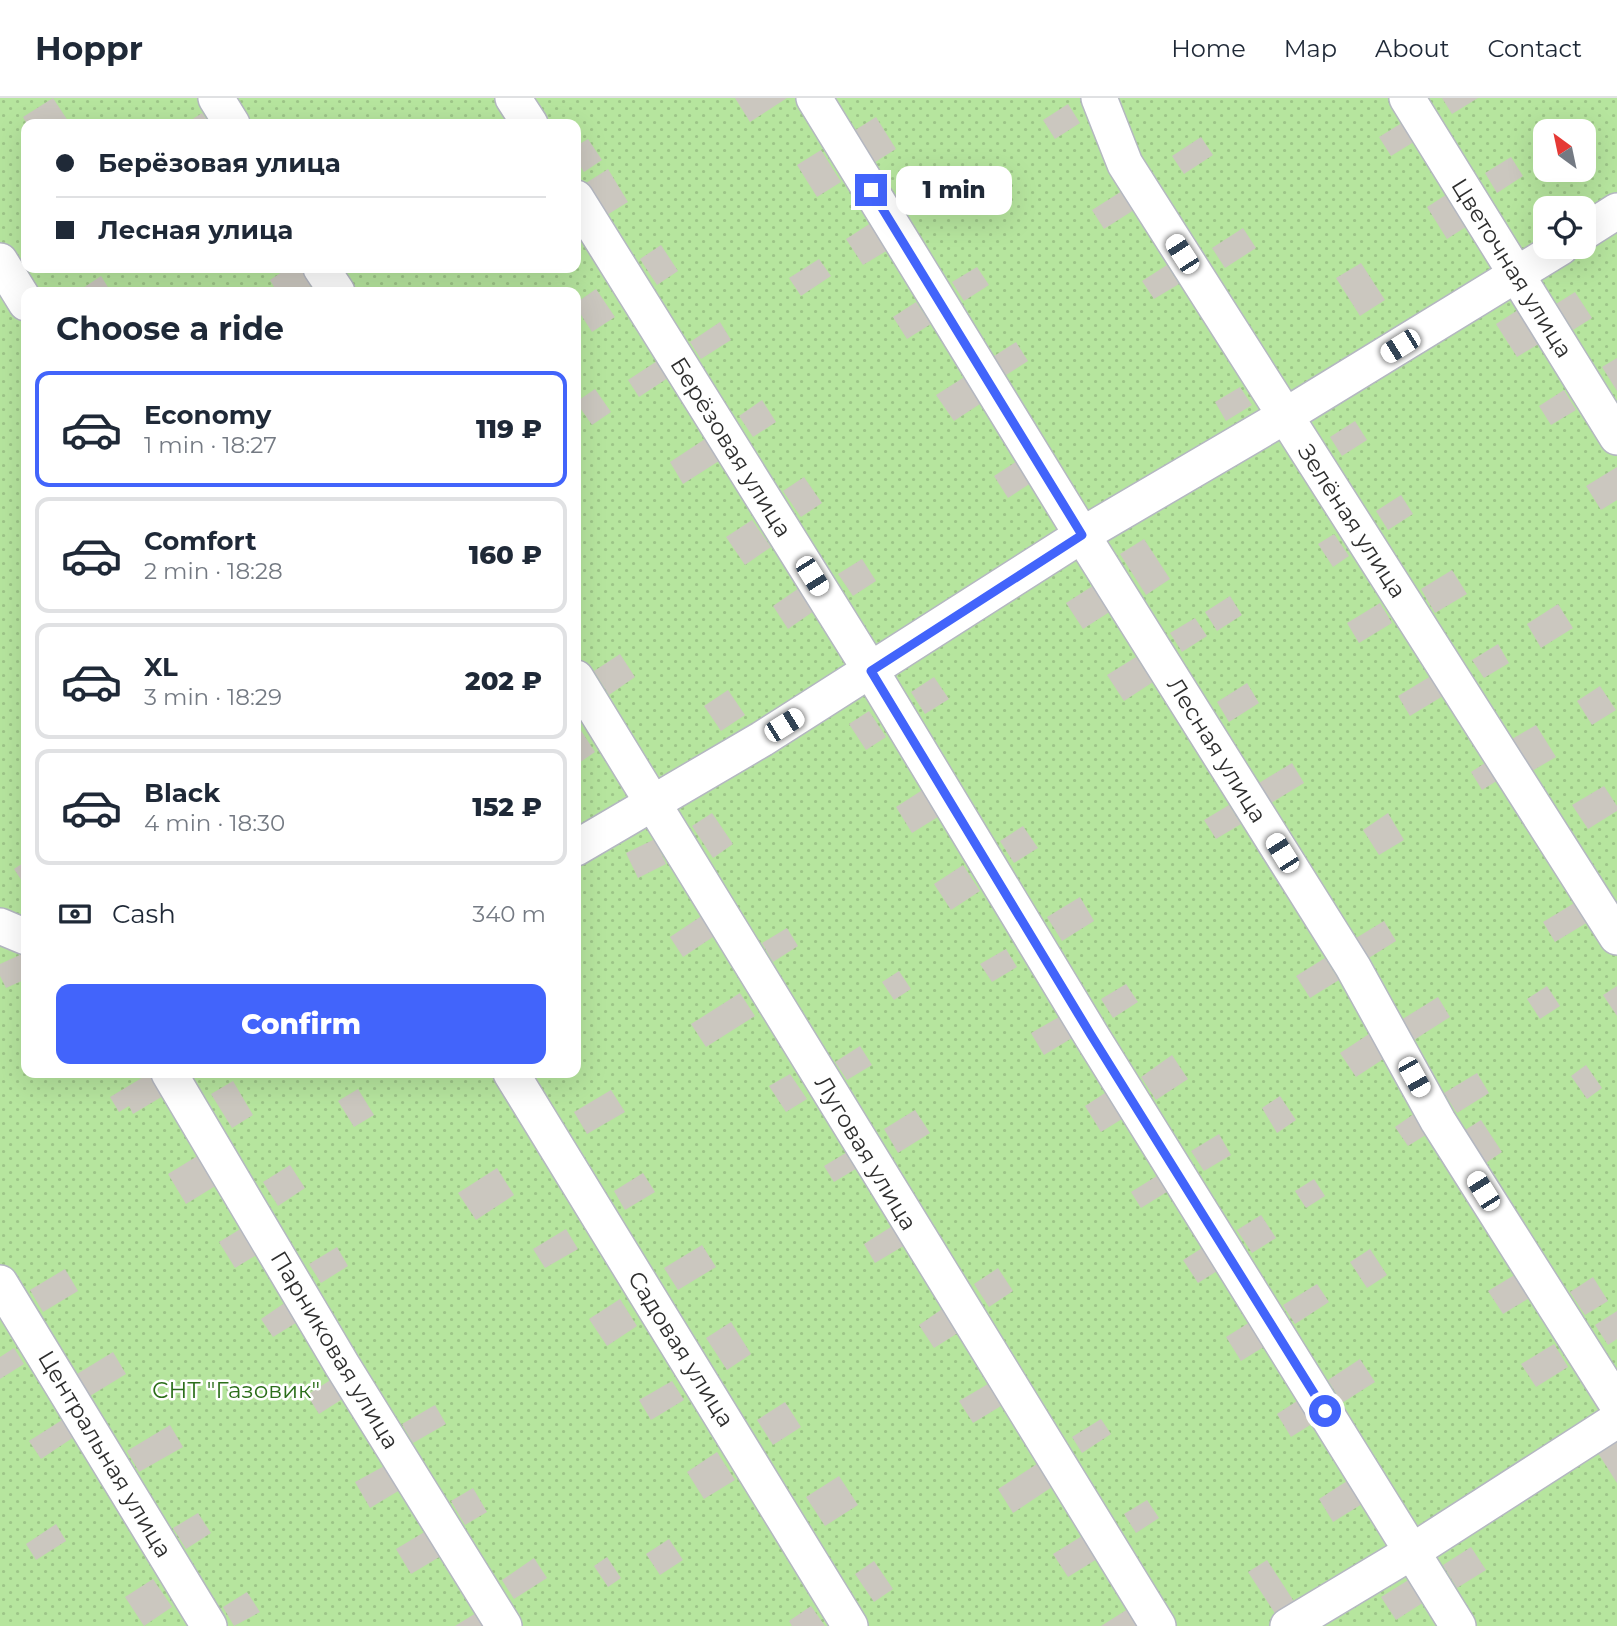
<!DOCTYPE html>
<html lang="en">
<head>
<meta charset="utf-8">
<style>
  body { margin:0; font-family:Montserrat,sans-serif; background:#f6f6f7; color:#1f2937; height:100vh; display:flex; flex-direction:column; font-size:26px; white-space:nowrap }
  * { box-sizing:border-box; margin:0 }
  p { font-size:23px; color:#747a83 }
  .icon { flex:none; width:38px; height:38px; fill:none; stroke:currentColor; stroke-width:2; stroke-linecap:round; stroke-linejoin:round }
  .map { position:relative; flex:1; overflow:hidden }
  .drawer { position:absolute; left:21px; top:189px; width:560px; height:791px; display:flex; flex-direction:column; background:#fff; border-radius:14px; box-shadow:0 7px 28px #0002 }
  .drawer>* { flex:none }
  .top-card { position:absolute; left:21px; top:21px; width:560px; height:154px; border-radius:14px; box-shadow:0 7px 28px #0002; display:grid; align-content:center; height:154px; padding:0 35px; background:#fff }
  .needle { width:46px; rotate:327deg }
  .fabs { position:absolute; left:1533px; top:21px; display:grid; gap:14px }
  .fabs a { display:grid; place-items:center; width:63px; height:63px; border-radius:14px; background:#fff; box-shadow:0 7px 28px #0002; font-size:35px }
  .end { position:absolute; width:32px; height:32px; margin:-16px; border:9px solid #4264fb; background:#fff; box-shadow:0 0 0 4px #fff }
  .from { border-radius:50% }
  .bubble { position:absolute; height:49px; border-radius:14px; background:#fff; box-shadow:0 7px 28px #0002; font-size:23px; font-weight:800; line-height:49px; text-align:center }
  .car { position:absolute; width:21px; height:42px; margin:-21px -10px; border-radius:9px; box-shadow:0 0 5px 2px #0007; background:linear-gradient(#fff 24%,#345 0 40%,#fff 0 76%,#345 0 86%,#fff 0) }
  .top-card b { display:flex; align-items:center; gap:24px; height:66px; font-size:26px }
  .top-card b+b { border-top:2px solid #e0e1e3 }
  .top-card i { width:18px; height:18px; background:#1f2937 }
  ul { padding:0; list-style:none }
  li { display:flex; align-items:center; gap:21px; height:116px; margin:0 14px 10px; padding:0 21px; border:4px solid #e0e1e3; border-radius:14px }
  li div { flex:1 }
  li b { display:block; font-size:26px }
  li em { font-style:normal; font-weight:800 }
  li.on { border-color:#4264fb }
  li>.icon { width:63px; height:63px; stroke-width:1.5 }
  h2 { padding:0 35px; font-size:32px; line-height:84px }
  .pay { display:flex; align-items:center; gap:18px; height:77px; padding:0 35px; font-size:26px }
  .pay p { margin-inline-start:auto }
  .cta { display:flex; gap:14px; margin-top:auto; padding:14px 35px }
  .cta a { flex:1; height:80px; border-radius:14px; background:#4264fb; color:#fff; font-size:28px; font-weight:800; line-height:80px; text-align:center }
  header { display:flex; align-items:center; gap:42px; box-sizing:border-box; height:98px; padding:0 35px; background:#fff; border-bottom:2px solid #e0e1e3 }
  header strong { font-size:33px }
  nav { display:flex; gap:38px; margin-inline-start:auto; font-size:24px }
  .map>svg:first-child { display:block }
  .garden { fill:url(#garden-dots); fill-rule:evenodd }
  .building { fill:#cbc7bf }
  .lines { fill:none; stroke-linecap:round; stroke-linejoin:round }
  .street-casing { stroke:#b4b7c1; stroke-width:38 }
  .street { stroke:#fff; stroke-width:35 }
  .route { stroke:#4264fb; stroke-width:9 }
  .labels { text-anchor:middle; stroke-width:5; stroke-linejoin:round; paint-order:stroke }
  .street-label { font-size:23px; fill:#2e2e2e; stroke:#fff }
  .park-label { font-size:23px; fill:#2c6e1b; stroke:#fff }
</style>
</head>
<body>
<header>
<strong>Hoppr</strong>
<nav><a>Home</a><a>Map</a><a>About</a><a>Contact</a></nav>
</header>
<div class="map">
<svg width="1617" height="1528" viewBox="0 0 1617 1528">
  <defs>
    <pattern id="garden-dots" width="8" height="8" patternUnits="userSpaceOnUse" patternTransform="scale(1.75)"><rect width="8" height="8" fill="#b6e59e"/><path d="M2 2h.1M6 6h.1" fill="none" stroke="#9dc588" stroke-width="1.8" stroke-linecap="round"/></pattern>
  </defs>
  <rect width="100%" height="100%" fill="#efe9e1"/>
  <path class="garden" d="M0,0H1617V1528H0ZM26,26H576V170H26ZM1545,33H1584V72H1545ZM1545,110H1584V149H1545ZM26,194H576V975H26Z"/>
  <g class="building">
    <polygon points="53,0 70,26 27,26 23,19"/>
    <polygon points="735,0 787,0 750,24"/>
    <polygon points="1442,0 1478,0 1452,16"/>
    <polygon points="1068,6 1080,25 1055,41 1043,22"/>
    <polygon points="202,15 210,26 185,26"/>
    <polygon points="876,19 896,51 872,66 852,34"/>
    <polygon points="1405,23 1417,42 1391,58 1379,39"/>
    <polygon points="1201,39 1213,57 1184,76 1172,58"/>
    <polygon points="588,41 602,62 584,74 576,61 576,48"/>
    <polygon points="821,52 841,84 817,99 797,67"/>
    <polygon points="1511,59 1523,78 1497,95 1485,75"/>
    <polygon points="608,71 628,104 607,117 586,85"/>
    <polygon points="1122,93 1134,112 1104,131 1092,112"/>
    <polygon points="1452,93 1472,125 1447,141 1427,109"/>
    <polygon points="871,125 888,152 863,167 846,141"/>
    <polygon points="1243,130 1256,150 1225,170 1212,150"/>
    <polygon points="661,147 678,173 657,187 640,161"/>
    <polygon points="819,161 831,178 801,198 789,180"/>
    <polygon points="1361,165 1385,202 1360,218 1336,180"/>
    <polygon points="1167,167 1179,186 1154,201 1142,183"/>
    <polygon points="977,169 989,187 964,203 952,184"/>
    <polygon points="288,170 302,170 313,187 301,194 277,194 270,182"/>
    <polygon points="101,178 111,194 77,194"/>
    <polygon points="596,191 615,219 592,234 576,209 576,205"/>
    <polygon points="1575,194 1592,220 1573,232 1556,206"/>
    <polygon points="916,204 931,226 907,241 893,219"/>
    <polygon points="1521,210 1542,244 1517,259 1496,226"/>
    <polygon points="720,224 731,242 701,261 690,244"/>
    <polygon points="1016,244 1028,263 1003,279 991,260"/>
    <polygon points="1617,260 1617,293 1602,269"/>
    <polygon points="657,263 668,280 639,299 628,282"/>
    <polygon points="966,278 983,304 954,323 936,297"/>
    <polygon points="1240,289 1252,307 1226,323 1215,304"/>
    <polygon points="595,291 611,314 592,327 576,304"/>
    <polygon points="1564,292 1576,312 1551,327 1539,308"/>
    <polygon points="762,302 776,324 753,339 739,318"/>
    <polygon points="1355,323 1367,342 1342,358 1330,339"/>
    <polygon points="705,341 719,363 683,386 670,364"/>
    <polygon points="1017,363 1031,385 1008,400 994,378"/>
    <polygon points="1617,369 1617,402 1601,412 1586,388"/>
    <polygon points="804,379 822,405 801,419 783,393"/>
    <polygon points="1401,397 1413,416 1388,432 1376,413"/>
    <polygon points="752,422 771,449 745,467 726,439"/>
    <polygon points="1334,436 1349,458 1333,469 1318,446"/>
    <polygon points="1144,441 1170,481 1146,497 1120,456"/>
    <polygon points="862,461 876,483 853,498 838,476"/>
    <polygon points="1452,472 1467,496 1435,515 1421,491"/>
    <polygon points="1094,487 1111,513 1083,531 1066,505"/>
    <polygon points="799,490 814,513 788,531 773,508"/>
    <polygon points="1230,498 1242,517 1217,533 1205,514"/>
    <polygon points="1380,505 1392,525 1359,545 1347,525"/>
    <polygon points="1558,506 1573,530 1541,550 1527,526"/>
    <polygon points="1195,520 1207,538 1182,554 1170,535"/>
    <polygon points="1498,546 1509,565 1484,580 1472,562"/>
    <polygon points="620,556 635,579 609,597 594,573"/>
    <polygon points="1136,559 1153,584 1124,603 1107,577"/>
    <polygon points="1431,578 1443,598 1410,618 1398,598"/>
    <polygon points="934,579 949,601 925,616 911,594"/>
    <polygon points="1247,585 1259,605 1229,624 1217,604"/>
    <polygon points="1600,588 1616,612 1592,627 1577,603"/>
    <polygon points="728,592 745,617 721,633 704,608"/>
    <polygon points="869,613 886,639 866,652 849,626"/>
    <polygon points="1536,627 1556,659 1532,673 1512,641"/>
    <polygon points="580,631 595,654 576,667 576,634"/>
    <polygon points="1488,663 1500,681 1482,692 1471,674"/>
    <polygon points="1292,665 1304,685 1271,705 1259,685"/>
    <polygon points="1604,688 1617,708 1617,713 1588,731 1572,707"/>
    <polygon points="924,691 941,717 912,735 896,709"/>
    <polygon points="1229,707 1241,726 1216,741 1204,722"/>
    <polygon points="712,715 733,746 713,760 692,728"/>
    <polygon points="1388,715 1404,742 1379,757 1363,732"/>
    <polygon points="1023,728 1038,750 1014,765 1000,743"/>
    <polygon points="655,741 666,766 638,780 626,755"/>
    <polygon points="26,763 26,789 14,771"/>
    <polygon points="963,767 980,793 951,812 934,786"/>
    <polygon points="1080,799 1094,823 1062,843 1047,819"/>
    <polygon points="1576,804 1588,824 1555,844 1543,824"/>
    <polygon points="703,817 716,837 683,859 670,839"/>
    <polygon points="1384,823 1396,843 1364,863 1351,843"/>
    <polygon points="787,830 798,848 773,864 762,845"/>
    <polygon points="1006,851 1017,869 992,884 980,866"/>
    <polygon points="22,856 26,864 26,881 6,890 0,878 0,866"/>
    <polygon points="1325,860 1339,882 1310,900 1296,878"/>
    <polygon points="899,873 911,891 894,902 882,884"/>
    <polygon points="1126,886 1138,904 1113,920 1101,901"/>
    <polygon points="1547,888 1560,908 1540,921 1527,901"/>
    <polygon points="1617,888 1617,918 1603,897"/>
    <polygon points="740,895 755,918 706,949 691,926"/>
    <polygon points="1438,899 1450,919 1414,942 1401,922"/>
    <polygon points="1059,919 1072,940 1044,957 1031,935"/>
    <polygon points="1372,934 1388,958 1356,979 1340,955"/>
    <polygon points="860,948 872,967 847,982 835,964"/>
    <polygon points="1172,957 1188,981 1156,1002 1141,979"/>
    <polygon points="1586,967 1602,990 1587,1001 1571,978"/>
    <polygon points="150,975 163,998 133,1016 129,1008 119,1014 110,999"/>
    <polygon points="1477,975 1489,995 1457,1015 1444,995"/>
    <polygon points="790,976 807,1001 786,1014 769,988"/>
    <polygon points="233,983 253,1017 232,1030 211,996"/>
    <polygon points="358,991 374,1017 354,1029 338,1003"/>
    <polygon points="611,992 625,1014 587,1036 574,1014"/>
    <polygon points="1105,995 1122,1021 1101,1034 1085,1008"/>
    <polygon points="1280,998 1296,1022 1277,1035 1262,1010"/>
    <polygon points="915,1012 930,1035 898,1055 884,1031"/>
    <polygon points="1418,1013 1432,1033 1408,1048 1395,1029"/>
    <polygon points="1481,1022 1502,1054 1486,1065 1465,1032"/>
    <polygon points="1219,1036 1231,1057 1204,1073 1191,1053"/>
    <polygon points="849,1053 859,1069 834,1084 824,1068"/>
    <polygon points="199,1057 217,1087 186,1106 168,1076"/>
    <polygon points="290,1067 305,1090 278,1108 263,1084"/>
    <polygon points="497,1070 514,1097 476,1122 458,1095"/>
    <polygon points="643,1075 655,1094 625,1112 614,1093"/>
    <polygon points="1160,1076 1170,1092 1141,1110 1131,1094"/>
    <polygon points="1314,1081 1325,1098 1306,1110 1295,1093"/>
    <polygon points="1261,1117 1276,1140 1252,1155 1237,1132"/>
    <polygon points="894,1127 905,1147 875,1165 864,1146"/>
    <polygon points="242,1130 258,1156 235,1170 219,1144"/>
    <polygon points="566,1131 578,1151 545,1170 533,1151"/>
    <polygon points="702,1147 716,1169 678,1192 664,1170"/>
    <polygon points="1207,1147 1222,1170 1198,1185 1183,1162"/>
    <polygon points="337,1149 348,1168 321,1185 309,1166"/>
    <polygon points="1370,1151 1387,1177 1367,1190 1350,1164"/>
    <polygon points="998,1170 1013,1193 989,1209 974,1186"/>
    <polygon points="65,1171 78,1193 43,1214 30,1192"/>
    <polygon points="1516,1176 1531,1199 1503,1216 1488,1193"/>
    <polygon points="1593,1179 1608,1203 1585,1217 1570,1194"/>
    <polygon points="1317,1186 1329,1204 1295,1226 1283,1207"/>
    <polygon points="620,1201 637,1228 607,1248 589,1221"/>
    <polygon points="286,1204 299,1223 273,1239 261,1221"/>
    <polygon points="945,1209 961,1233 934,1250 919,1227"/>
    <polygon points="1617,1213 1617,1241 1608,1247 1595,1227"/>
    <polygon points="1255,1221 1270,1245 1241,1263 1226,1239"/>
    <polygon points="731,1224 751,1256 727,1272 706,1240"/>
    <polygon points="1554,1246 1568,1269 1536,1289 1521,1266"/>
    <polygon points="14,1250 24,1266 0,1281 0,1259"/>
    <polygon points="113,1254 126,1276 90,1298 77,1276"/>
    <polygon points="1360,1261 1375,1284 1342,1305 1328,1282"/>
    <polygon points="332,1281 344,1300 319,1316 307,1297"/>
    <polygon points="672,1283 684,1302 651,1322 639,1302"/>
    <polygon points="993,1283 1006,1305 973,1325 959,1303"/>
    <polygon points="1300,1301 1315,1324 1291,1339 1277,1316"/>
    <polygon points="785,1304 801,1329 773,1347 757,1322"/>
    <polygon points="435,1307 446,1326 413,1345 402,1326"/>
    <polygon points="1101,1321 1111,1336 1082,1355 1072,1339"/>
    <polygon points="62,1322 74,1339 41,1361 29,1343"/>
    <polygon points="170,1327 183,1349 139,1374 127,1353"/>
    <polygon points="1617,1343 1617,1385 1598,1355"/>
    <polygon points="717,1354 735,1382 704,1401 687,1374"/>
    <polygon points="1040,1364 1055,1387 1013,1415 998,1391"/>
    <polygon points="386,1367 400,1392 370,1410 355,1384"/>
    <polygon points="839,1378 858,1407 825,1428 806,1399"/>
    <polygon points="1347,1383 1362,1406 1333,1424 1319,1401"/>
    <polygon points="473,1390 487,1414 465,1427 451,1403"/>
    <polygon points="1147,1402 1159,1420 1136,1435 1124,1416"/>
    <polygon points="198,1415 211,1435 186,1451 173,1430"/>
    <polygon points="56,1426 66,1443 36,1462 26,1446"/>
    <polygon points="426,1433 441,1458 411,1476 396,1451"/>
    <polygon points="1082,1438 1097,1461 1068,1479 1053,1456"/>
    <polygon points="669,1441 683,1462 660,1477 646,1456"/>
    <polygon points="1471,1449 1486,1472 1457,1490 1443,1467"/>
    <polygon points="607,1459 621,1480 608,1489 594,1468"/>
    <polygon points="534,1460 547,1480 514,1501 502,1482"/>
    <polygon points="1267,1462 1295,1505 1276,1517 1248,1474"/>
    <polygon points="874,1463 893,1491 874,1504 855,1476"/>
    <polygon points="153,1481 172,1509 144,1528 125,1499"/>
    <polygon points="1410,1481 1424,1504 1396,1522 1381,1499"/>
    <polygon points="247,1494 260,1514 234,1528 223,1509"/>
    <polygon points="811,1508 825,1528 792,1528 789,1523"/>
    <polygon points="1131,1509 1143,1528 1101,1528"/>
    <polygon points="476,1515 484,1528 455,1528"/>
  </g>
  <g class="lines">
    <g class="street-casing">
      <g id="street">
        <polyline points="216,0 232,26"/>
        <polyline points="513,0 530,26"/>
        <polyline points="814,0 1082,437 1353,869 1438,1023 1617,1306"/>
        <polyline points="1099,0 1125,66 1617,839"/>
        <polyline points="1407,0 1617,339"/>
        <polyline points="576,100 871,573 1091,937 1458,1528"/>
        <polyline points="1584,134 1617,113"/>
        <polyline points="0,163 26,205"/>
        <polyline points="321,170 337,194"/>
        <polyline points="576,580 1158,1528"/>
        <polyline points="576,750 762,641 1082,437 1285,318 1561,149"/>
        <polyline points="0,828 26,839"/>
        <polyline points="169,975 342,1267 504,1528"/>
        <polyline points="511,975 850,1528"/>
        <polyline points="0,1185 209,1528"/>
        <polyline points="1288,1528 1413,1453 1617,1322"/>
      </g>
    </g>
    <use href="#street" class="street"/>
  </g>
  <g class="lines">
    <polyline class="route" points="871,92 1082,437 871,573 1091,937 1325,1313"/>
  </g>
  <g class="labels">
    <g class="street-label">
      <text transform="translate(1512 170) rotate(58)" y="8">Цветочная улица</text>
      <text transform="translate(731 349) rotate(58)" y="8">Берёзовая улица</text>
      <text transform="translate(1352 423) rotate(57)" y="8">Зелёная улица</text>
      <text transform="translate(1217 652) rotate(58)" y="8">Лесная улица</text>
      <text transform="translate(866 1055) rotate(59)" y="8">Луговая улица</text>
      <text transform="translate(681 1251) rotate(58)" y="8">Садовая улица</text>
      <text transform="translate(335 1252) rotate(59)" y="8">Парниковая улица</text>
      <text transform="translate(105 1356) rotate(59)" y="8">Центральная улица</text>
    </g>
    <g class="park-label">
      <text x="236" y="1300">СНТ "Газовик"</text>
    </g>
  </g>
</svg>
<div class="fabs">
<a><svg class="needle" viewBox="-14 -14 28 28"><path d="M0-13l5 13h-10z" fill="#e53935"/><path d="M0 13l5-13h-10z" fill="#747a83"/></svg></a>
<a><svg class="icon" aria-label="locate" viewBox="0 0 24 24"><circle cx="12" cy="12" r="6"/><path d="M12 2v4M12 18v4M2 12h4M18 12h4"/></svg></a>
</div>
<i class="end from" style="left:1325px;top:1313px"></i>
<i class="end" style="left:871px;top:92px"></i>
<div class="bubble" style="left:896px;top:68px;width:116px">1 min</div>
<i class="car" style="left:1182px;top:156px;rotate:327deg"></i>
<i class="car" style="left:1400px;top:248px;rotate:238deg"></i>
<i class="car" style="left:812px;top:478px;rotate:148deg"></i>
<i class="car" style="left:784px;top:627px;rotate:58deg"></i>
<i class="car" style="left:1282px;top:755px;rotate:328deg"></i>
<i class="car" style="left:1414px;top:979px;rotate:151deg"></i>
<i class="car" style="left:1483px;top:1093px;rotate:328deg"></i>
<div class="top-card">
<b><i class="from"></i>Берёзовая улица</b>
<b><i></i>Лесная улица</b>
</div>
<section class="drawer">
<h2>Choose a ride</h2>
<ul>
<li class="on"><svg class="icon" aria-label="car" viewBox="0 0 24 24"><path d="M5 17H2v-5l4-1 3-4h7l3 4 3 1v5h-3M9 17h6M6 11h13"/><circle cx="7" cy="17" r="2"/><circle cx="17" cy="17" r="2"/></svg><div><b>Economy</b><p>1 min · 18:27</p></div><em>119 ₽</em></li>
<li><svg class="icon" aria-label="car" viewBox="0 0 24 24"><path d="M5 17H2v-5l4-1 3-4h7l3 4 3 1v5h-3M9 17h6M6 11h13"/><circle cx="7" cy="17" r="2"/><circle cx="17" cy="17" r="2"/></svg><div><b>Comfort</b><p>2 min · 18:28</p></div><em>160 ₽</em></li>
<li><svg class="icon" aria-label="car" viewBox="0 0 24 24"><path d="M5 17H2v-5l4-1 3-4h7l3 4 3 1v5h-3M9 17h6M6 11h13"/><circle cx="7" cy="17" r="2"/><circle cx="17" cy="17" r="2"/></svg><div><b>XL</b><p>3 min · 18:29</p></div><em>202 ₽</em></li>
<li><svg class="icon" aria-label="car" viewBox="0 0 24 24"><path d="M5 17H2v-5l4-1 3-4h7l3 4 3 1v5h-3M9 17h6M6 11h13"/><circle cx="7" cy="17" r="2"/><circle cx="17" cy="17" r="2"/></svg><div><b>Black</b><p>4 min · 18:30</p></div><em>152 ₽</em></li>
</ul>
<div class="pay"><svg class="icon" aria-label="cash" viewBox="0 0 24 24"><path d="M3 7h18v10H3z"/><circle cx="12" cy="12" r="2"/></svg>Cash<p>340 m</p></div>
<div class="cta"><a>Confirm</a></div>
</section>
</div>
</body>
</html>
